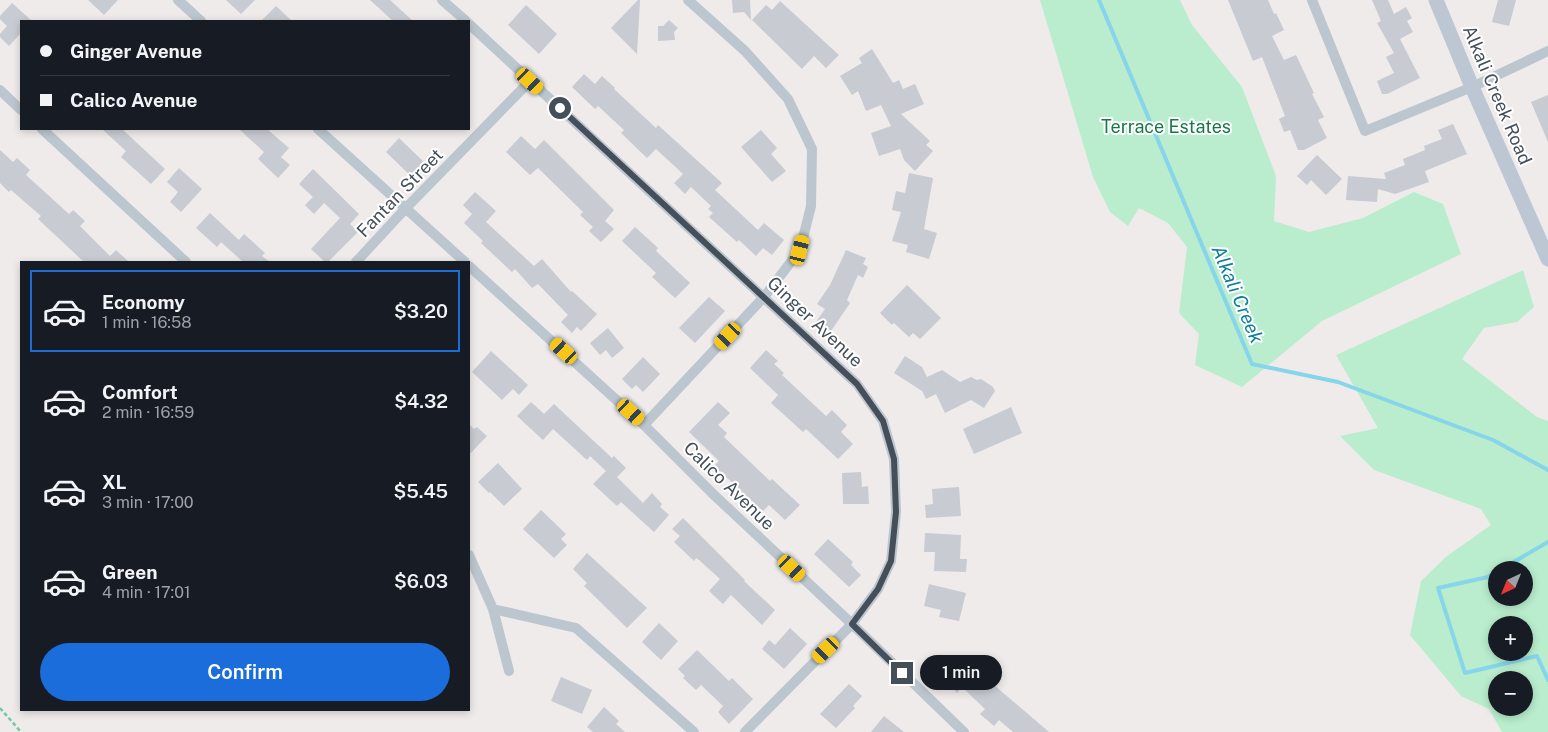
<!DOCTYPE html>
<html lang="en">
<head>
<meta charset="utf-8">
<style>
  body { margin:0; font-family:"Public Sans",sans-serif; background:#242831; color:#f1f3f6; height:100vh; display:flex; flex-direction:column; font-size:19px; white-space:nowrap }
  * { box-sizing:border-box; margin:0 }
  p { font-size:16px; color:#9ea1a6 }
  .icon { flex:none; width:28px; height:28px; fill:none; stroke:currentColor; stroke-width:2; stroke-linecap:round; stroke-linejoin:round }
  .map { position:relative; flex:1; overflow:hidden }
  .details { position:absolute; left:20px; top:261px; width:450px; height:450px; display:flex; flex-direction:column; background:#171b24; border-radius:0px; box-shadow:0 2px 8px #0003 }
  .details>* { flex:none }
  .banner { position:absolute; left:20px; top:20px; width:450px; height:110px; border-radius:0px; box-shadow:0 2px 8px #0003; display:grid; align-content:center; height:110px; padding:0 20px; background:#171b24 }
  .needle { width:32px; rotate:223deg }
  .controls { position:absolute; left:1488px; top:561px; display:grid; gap:10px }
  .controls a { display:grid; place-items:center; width:45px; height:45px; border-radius:50%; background:#171b24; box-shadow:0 2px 8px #0003; font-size:25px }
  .end { position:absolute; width:22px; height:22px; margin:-11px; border:6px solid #444f59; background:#fff; box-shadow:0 0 0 2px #fff }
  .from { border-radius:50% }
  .bubble { position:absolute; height:35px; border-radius:18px; background:#171b24; box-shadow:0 2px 8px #0003; font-size:16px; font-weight:600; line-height:35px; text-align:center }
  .car { position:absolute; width:15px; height:30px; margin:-15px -8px; border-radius:6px; box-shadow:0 0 4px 1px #0007; background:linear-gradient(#f5c518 24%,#345 0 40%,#f5c518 0 76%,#345 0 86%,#f5c518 0) }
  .banner b { display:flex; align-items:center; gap:18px; height:48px; font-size:19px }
  .banner b+b { border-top:1px solid #363941 }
  .banner i { width:12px; height:12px; background:#f1f3f6 }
  ul { padding:9px 0 0; list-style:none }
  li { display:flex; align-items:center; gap:15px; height:82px; margin:0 10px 8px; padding:0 10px; border:2px solid transparent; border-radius:0px }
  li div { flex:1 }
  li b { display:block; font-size:19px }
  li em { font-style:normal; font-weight:600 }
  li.on { border-color:#1a6dda }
  li>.icon { width:45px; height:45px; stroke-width:1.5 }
  .action { display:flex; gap:10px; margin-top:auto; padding:10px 20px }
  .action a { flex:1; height:58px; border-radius:30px; background:#1a6dda; color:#fff; font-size:20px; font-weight:600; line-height:58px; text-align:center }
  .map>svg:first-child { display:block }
  .green { fill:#b9edcd; fill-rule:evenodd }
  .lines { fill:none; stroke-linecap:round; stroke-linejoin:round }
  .stream { stroke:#86d5ea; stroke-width:4 }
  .building { fill:#c8cbd1 }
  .path { stroke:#72cb9f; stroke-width:2.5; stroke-dasharray:4 2.5; stroke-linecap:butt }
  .street { stroke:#bcc6ce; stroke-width:10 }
  .secondary { stroke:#bcc7d3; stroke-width:15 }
  .route { stroke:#444f59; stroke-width:6 }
  .labels { text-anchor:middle; stroke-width:4; stroke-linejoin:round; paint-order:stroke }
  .street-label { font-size:18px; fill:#444f59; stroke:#fff }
  .park-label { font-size:18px; fill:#177848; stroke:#fff }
  .water-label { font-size:19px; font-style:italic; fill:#0d7d9c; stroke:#fff }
</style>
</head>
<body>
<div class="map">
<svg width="1548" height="732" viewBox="0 0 1548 732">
  <rect width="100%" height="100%" fill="#efebeb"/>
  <g class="green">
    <polygon points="1040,0 1180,0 1192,25 1242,87 1276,176 1274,221 1309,232 1363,218 1414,192 1443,204 1461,254 1322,321 1242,387 1195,365 1199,334 1179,313 1187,247 1168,223 1139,208 1128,226 1110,212 1093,177"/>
    <path d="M1523,270L1534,307L1517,322L1484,328L1462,359L1537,417L1548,421V732H1502L1489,709L1461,696L1410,635L1421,581L1447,556L1491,525L1481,509L1374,470L1340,436L1378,428L1336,355ZM1496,570H1524V598H1496ZM1496,625H1524V652H1496ZM1496,680H1524V708H1496Z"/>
  </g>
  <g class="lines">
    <g class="stream">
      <polyline points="1099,0 1252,364 1338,382 1493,440 1548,470"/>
      <polyline points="1500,570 1548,542"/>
      <polyline points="1496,572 1488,577 1438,588 1465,673 1537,656 1548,680"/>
    </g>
  </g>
  <g class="building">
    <polygon points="88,0 118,0 104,15"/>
    <polygon points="226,0 255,0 241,14"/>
    <polygon points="370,0 390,0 413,21 393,21"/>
    <polygon points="638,0 640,0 637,54 611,28"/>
    <polygon points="732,0 750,0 751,20 744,12 733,13"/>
    <polygon points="1228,0 1268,0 1274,14 1276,13 1284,30 1272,36 1284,60 1296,55 1314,93 1312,94 1324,117 1318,120 1327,138 1304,150 1298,150 1290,130 1284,132 1279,119 1285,116 1262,57 1253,61"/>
    <polygon points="1372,0 1388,0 1394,14 1406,7 1412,18 1407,21 1413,32 1400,39 1420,78 1387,94 1382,94 1377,81 1394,73 1386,57 1394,53 1377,23 1381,21"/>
    <polygon points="1498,0 1516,0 1509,26 1492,22"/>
    <polygon points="780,1 839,55 826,68 814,56 802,69 752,20 766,5 772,10"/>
    <polygon points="12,3 32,21 21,21 21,33 9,46 0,37 0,34 7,26 0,19 0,16"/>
    <polygon points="526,5 557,34 539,54 508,25"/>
    <polygon points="276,6 292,21 261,21"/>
    <polygon points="669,20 678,28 674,32 675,40 658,41 658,26 663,26"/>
    <polygon points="872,49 893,83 899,80 903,89 915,84 924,104 901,114 930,141 926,145 933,151 915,171 904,160 900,149 879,156 871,133 891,126 881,105 866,111 858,91 852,95 840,76 862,63 859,58"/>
    <polygon points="584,74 595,84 602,76 615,88 614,89 656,128 658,125 722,183 715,190 758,230 764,223 784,240 772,255 763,248 756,256 739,240 737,242 709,217 713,213 708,209 711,206 691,187 685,194 674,183 683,174 656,149 647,158 621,133 624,130 598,106 595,109 572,87"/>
    <polygon points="1548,95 1548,142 1531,102"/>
    <polygon points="1453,124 1467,154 1425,171 1429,182 1395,194 1378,189 1377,202 1346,200 1348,176 1386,179 1384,173 1405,165 1403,159 1425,150 1424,146 1442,139 1438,130"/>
    <polygon points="102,129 122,129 165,169 151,184 121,157 126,151"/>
    <polygon points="239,129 267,129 289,148 281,157 290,165 278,178 258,159 264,152"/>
    <polygon points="761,130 777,148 771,154 786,171 772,182 741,147"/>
    <polygon points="521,136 535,149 544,140 614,210 605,221 614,229 601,242 589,231 593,227 580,215 583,212 538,168 530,175 506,152"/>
    <polygon points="399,138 428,166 415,180 386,152"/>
    <polygon points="0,150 13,162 17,158 30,170 26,175 69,214 73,210 85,221 80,226 110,256 116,250 129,262 84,262 38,219 41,216 11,190 9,192 0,183"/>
    <polygon points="1317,155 1342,179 1326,195 1311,180 1307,185 1297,176"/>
    <polygon points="179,168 202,189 181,212 170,202 178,192 167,182"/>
    <polygon points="313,169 359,214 350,224 358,232 328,262 325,262 311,249 340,218 324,203 314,214 305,205 313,197 299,184"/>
    <polygon points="909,173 933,178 924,229 937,233 929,259 906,252 908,245 892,241 901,212 892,210 896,191 905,193"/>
    <polygon points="475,192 496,211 486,222 534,266 542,259 571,292 572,291 597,314 581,331 577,327 572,333 561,322 568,315 538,284 532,288 515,269 512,272 481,243 483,241 464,223 472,214 463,205"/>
    <polygon points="210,213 239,240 244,234 265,253 262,256 270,262 243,262 221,242 217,247 196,228"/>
    <polygon points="635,227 658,248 656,251 690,283 675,298 652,277 656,273 622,241"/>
    <polygon points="846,250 866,258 863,264 868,267 863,278 858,275 847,300 850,303 831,331 816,322 825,309 817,304 830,285"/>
    <polygon points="907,285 941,318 920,339 913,333 909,337 894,323 892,325 880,313"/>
    <polygon points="709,297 725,311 695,343 679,328"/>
    <polygon points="608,328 624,348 612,358 606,350 600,355 590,343"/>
    <polygon points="766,350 778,361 774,364 784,373 782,375 826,416 832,410 847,425 841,432 853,444 838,459 806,429 803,432 771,403 778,395 750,368"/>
    <polygon points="491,351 528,385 519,395 513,389 502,400 472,372"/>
    <polygon points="905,356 922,367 927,377 942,370 960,382 971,377 977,380 981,379 993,387 995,391 984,408 971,400 945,413 936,394 926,399 922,391 894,373"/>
    <polygon points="643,357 660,374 643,392 636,385 632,389 622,379"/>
    <polygon points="531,402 544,414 554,404 612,458 614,456 626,468 617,477 643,503 652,493 662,504 660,507 669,515 654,532 621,502 617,506 593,484 606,471 590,456 587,460 553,429 543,440 517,416"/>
    <polygon points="718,402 730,413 718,425 727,433 724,437 770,481 772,479 800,505 785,520 769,505 763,511 714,466 719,461 689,432"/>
    <polygon points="1011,407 1022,433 974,454 963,429"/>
    <polygon points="469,424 474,429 477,427 487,436 469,455"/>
    <polygon points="498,463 522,489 504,506 490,492 489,493 478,482"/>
    <polygon points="861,472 862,487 868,486 869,504 843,504 842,473"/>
    <polygon points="959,487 961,516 926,518 925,505 933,504 932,489"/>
    <polygon points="541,510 566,534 561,539 567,545 554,558 523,529"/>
    <polygon points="683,518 745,580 744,581 775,610 762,625 731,595 723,604 709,591 720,579 699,560 696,558 694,561 674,542 680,536 672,529"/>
    <polygon points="925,533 961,535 960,559 967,559 966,572 934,571 935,552 924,552"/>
    <polygon points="828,539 853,562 851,565 861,575 849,587 814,554"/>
    <polygon points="587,553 647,608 627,628 584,586 587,583 573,569"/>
    <polygon points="929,584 966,593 959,621 939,617 941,610 924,606"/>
    <polygon points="659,623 678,641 661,660 642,642"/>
    <polygon points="790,628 807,644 784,669 762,649 769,640 775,645"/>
    <polygon points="697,650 729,681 732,678 753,699 729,724 718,712 723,706 701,685 696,690 683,678 685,676 678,669"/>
    <polygon points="965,658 1001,691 1049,732 1013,732 999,720 994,726 980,714 985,709 962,687 957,693 944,680"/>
    <polygon points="561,677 592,690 582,714 551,701"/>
    <polygon points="849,684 862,696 853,706 855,708 836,728 820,714"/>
    <polygon points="604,707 619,721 616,724 625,732 593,732 587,727"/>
    <polygon points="884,716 904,732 871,732"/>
  </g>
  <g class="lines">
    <polyline class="path" points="0,708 21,732"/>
    <g class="street">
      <polyline points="178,0 201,21"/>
      <polyline points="442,0 466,21"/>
      <polyline points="1312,0 1365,131 1472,87 1548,51"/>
      <polyline points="469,24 857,384 883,421 894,459 896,512 891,561 878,589 852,624 745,732"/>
      <polyline points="0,90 21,110"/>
      <polyline points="42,129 186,262"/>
      <polyline points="318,129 465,262"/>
      <polyline points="356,262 405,209 530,81"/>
      <polyline points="469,266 644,425 713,494 852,624 964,732"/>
      <polyline points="644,425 764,297 800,250 811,206 812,149 788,99 745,51 688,0"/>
      <polyline points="469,555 493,609 509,671"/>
      <polyline points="493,609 576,628 694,732"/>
    </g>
    <polyline class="secondary" points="1436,0 1472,87 1548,259"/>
  </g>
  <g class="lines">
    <polyline class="route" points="560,108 857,384 883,421 894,459 896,512 891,561 878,589 852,624 902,673"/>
  </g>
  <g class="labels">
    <g class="street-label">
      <text transform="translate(1497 95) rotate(67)" y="6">Alkali Creek Road</text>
      <text transform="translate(400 193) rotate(-46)" y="6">Fantan Street</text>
      <text transform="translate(815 322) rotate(43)" y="6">Ginger Avenue</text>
      <text transform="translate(729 486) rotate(44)" y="6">Calico Avenue</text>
    </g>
    <g class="park-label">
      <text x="1166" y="133">Terrace Estates</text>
    </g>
    <g class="water-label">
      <text transform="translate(1238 294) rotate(67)" y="7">Alkali Creek</text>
    </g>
  </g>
</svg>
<div class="controls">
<a><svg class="needle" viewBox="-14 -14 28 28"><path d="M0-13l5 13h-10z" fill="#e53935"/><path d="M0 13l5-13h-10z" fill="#9ea1a6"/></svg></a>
<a>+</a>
<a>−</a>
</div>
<i class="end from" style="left:560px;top:108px"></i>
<i class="end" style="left:902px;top:673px"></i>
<div class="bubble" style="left:920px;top:655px;width:82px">1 min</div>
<i class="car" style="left:530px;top:81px;rotate:133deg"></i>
<i class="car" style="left:800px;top:250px;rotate:14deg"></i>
<i class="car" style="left:728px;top:336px;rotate:223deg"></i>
<i class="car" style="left:564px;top:351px;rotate:312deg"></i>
<i class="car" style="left:631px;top:412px;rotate:132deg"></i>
<i class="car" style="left:792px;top:568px;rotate:133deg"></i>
<i class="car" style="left:826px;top:650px;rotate:226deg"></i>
<div class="banner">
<b><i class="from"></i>Ginger Avenue</b>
<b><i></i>Calico Avenue</b>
</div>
<section class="details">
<ul>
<li class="on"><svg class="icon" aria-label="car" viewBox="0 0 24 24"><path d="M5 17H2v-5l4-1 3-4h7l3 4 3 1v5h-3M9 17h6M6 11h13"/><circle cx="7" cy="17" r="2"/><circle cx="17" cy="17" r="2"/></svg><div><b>Economy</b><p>1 min · 16:58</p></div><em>$3.20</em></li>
<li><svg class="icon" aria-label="car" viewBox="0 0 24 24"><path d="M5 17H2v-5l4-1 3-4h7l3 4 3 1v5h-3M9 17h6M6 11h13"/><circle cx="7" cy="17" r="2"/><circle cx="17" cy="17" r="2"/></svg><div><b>Comfort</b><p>2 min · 16:59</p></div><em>$4.32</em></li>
<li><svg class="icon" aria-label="car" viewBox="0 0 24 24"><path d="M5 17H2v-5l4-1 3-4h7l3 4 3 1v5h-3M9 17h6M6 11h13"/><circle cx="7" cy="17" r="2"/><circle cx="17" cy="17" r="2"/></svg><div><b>XL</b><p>3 min · 17:00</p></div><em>$5.45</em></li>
<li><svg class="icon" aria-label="car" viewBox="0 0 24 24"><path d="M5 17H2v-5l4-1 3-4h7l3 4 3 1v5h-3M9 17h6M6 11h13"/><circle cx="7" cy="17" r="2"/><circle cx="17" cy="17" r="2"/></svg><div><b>Green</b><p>4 min · 17:01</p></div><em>$6.03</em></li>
</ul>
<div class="action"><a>Confirm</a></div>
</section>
</div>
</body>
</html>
